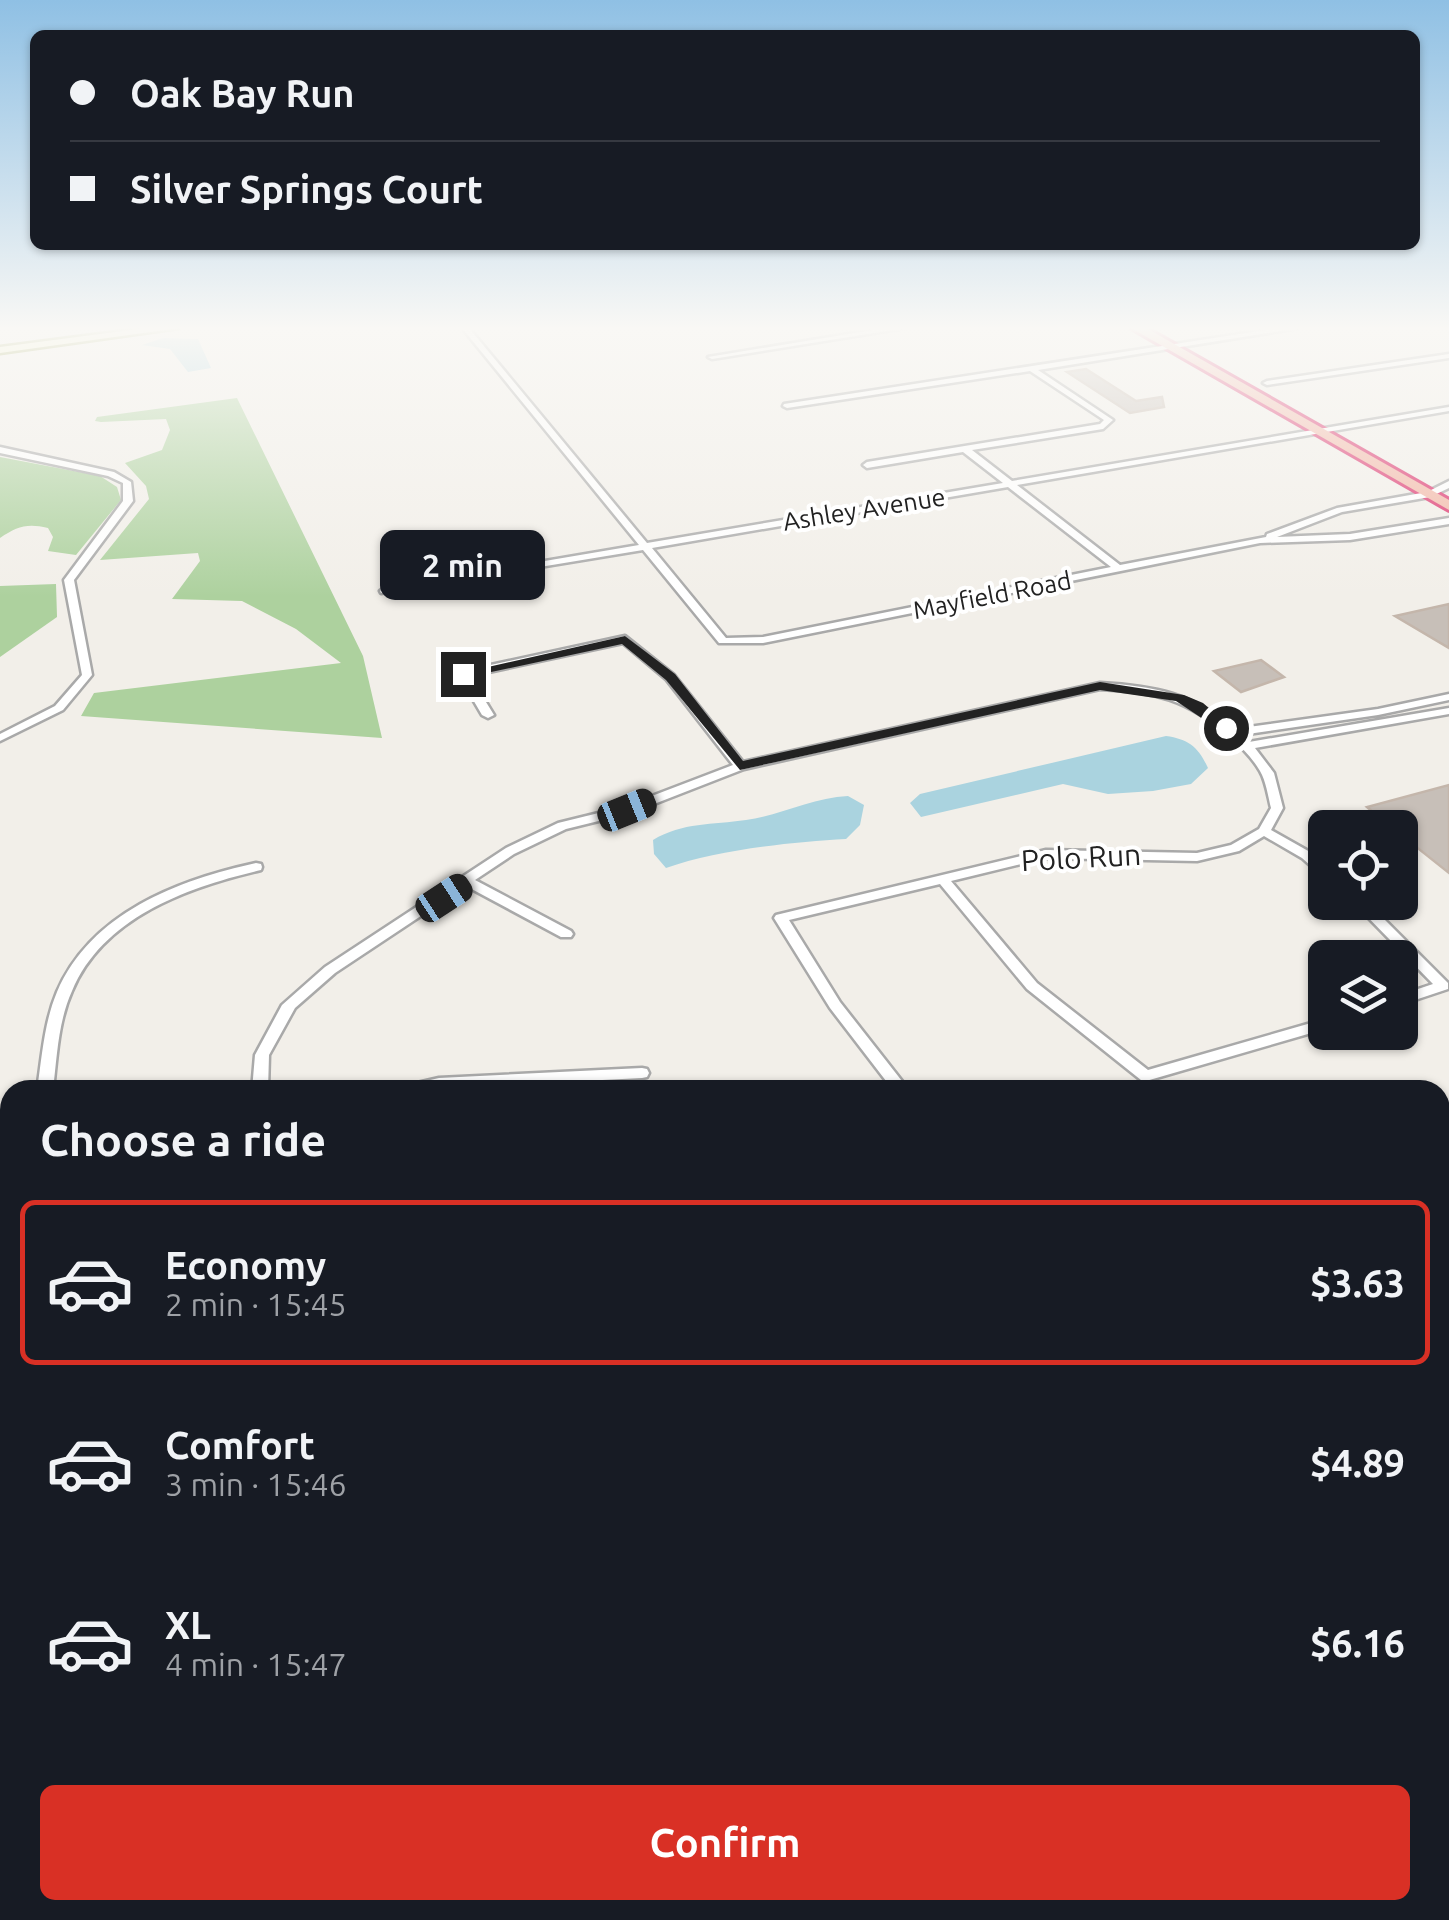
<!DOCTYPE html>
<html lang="en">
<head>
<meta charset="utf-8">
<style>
  body { margin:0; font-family:Ubuntu,sans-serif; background:#242831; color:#f1f3f6; height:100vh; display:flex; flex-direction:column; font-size:38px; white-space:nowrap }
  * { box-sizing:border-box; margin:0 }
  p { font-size:32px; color:#9ea1a6 }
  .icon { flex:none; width:55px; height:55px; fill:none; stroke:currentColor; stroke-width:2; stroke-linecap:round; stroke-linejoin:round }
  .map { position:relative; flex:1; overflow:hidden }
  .side { position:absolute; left:0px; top:1080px; width:1450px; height:840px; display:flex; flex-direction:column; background:#171b24; border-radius:30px 30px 0 0; box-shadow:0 2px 8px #0004 }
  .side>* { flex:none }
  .hud { position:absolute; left:30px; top:30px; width:1390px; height:220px; border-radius:15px; box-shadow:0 2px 8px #0004; display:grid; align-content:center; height:220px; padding:0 40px; background:#171b24 }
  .buttons { position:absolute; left:1308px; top:810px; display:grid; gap:20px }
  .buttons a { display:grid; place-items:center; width:110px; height:110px; border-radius:15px; background:#171b24; box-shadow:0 2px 8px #0004; font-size:50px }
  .end { position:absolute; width:45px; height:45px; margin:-22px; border:12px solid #222; background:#fff; box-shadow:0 0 0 5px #fff }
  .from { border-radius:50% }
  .bubble { position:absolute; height:70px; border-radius:15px; background:#171b24; box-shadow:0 2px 8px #0004; font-size:32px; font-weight:700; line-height:70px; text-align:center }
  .car { position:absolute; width:30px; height:60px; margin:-30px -15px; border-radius:12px; box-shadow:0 0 8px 2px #0007; background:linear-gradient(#222 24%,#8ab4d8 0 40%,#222 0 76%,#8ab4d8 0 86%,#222 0) }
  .hud b { display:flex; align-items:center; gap:35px; height:95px; font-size:38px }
  .hud b+b { border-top:2px solid #363941 }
  .hud i { width:25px; height:25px; background:#f1f3f6 }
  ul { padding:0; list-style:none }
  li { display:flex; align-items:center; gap:30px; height:165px; margin:0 20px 15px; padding:0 20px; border:5px solid transparent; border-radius:15px }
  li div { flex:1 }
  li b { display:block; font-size:38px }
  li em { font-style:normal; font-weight:700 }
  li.on { border-color:#d93025 }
  li>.icon { width:90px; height:90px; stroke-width:1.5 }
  h2 { padding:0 40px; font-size:45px; line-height:120px }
  .cta { display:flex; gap:20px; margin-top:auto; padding:20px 40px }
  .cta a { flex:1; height:115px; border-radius:15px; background:#d93025; color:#fff; font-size:40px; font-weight:700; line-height:115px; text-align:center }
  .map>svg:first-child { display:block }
  .forest { fill:#add19e }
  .water { fill:#aad3df }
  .building { fill:#c7bfb8; stroke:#c4b6ab; stroke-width:2.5 }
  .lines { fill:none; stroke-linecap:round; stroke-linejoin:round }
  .minor-casing { stroke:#a9a9a9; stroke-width:5 }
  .secondary-casing { stroke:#707d05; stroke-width:5 }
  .trunk-casing { stroke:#dc2a67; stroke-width:6 }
  .minor { fill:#fff; fill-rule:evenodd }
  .secondary { fill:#f7fabf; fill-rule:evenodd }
  .trunk { fill:#f2b4a3; fill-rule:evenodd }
  .route { fill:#222 }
  .labels { text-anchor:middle; stroke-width:8; stroke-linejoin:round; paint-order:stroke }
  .far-street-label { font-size:25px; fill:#222; stroke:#fff }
  .street-label { font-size:30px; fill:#222; stroke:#fff }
</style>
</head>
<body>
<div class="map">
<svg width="1449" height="1920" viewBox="0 0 1449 1920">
  <rect width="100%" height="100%" fill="#f2efe9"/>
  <g class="forest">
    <polygon points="237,398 363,656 382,738 81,716 94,693 341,663 296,629 242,601 172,599 200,561 198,553 100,560 149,499 146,486 125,463 162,450 170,430 166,419 101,422 95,421 97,417"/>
    <path d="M0,457L100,476L117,487L121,500L76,555L48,551L53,537L48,528C26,523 17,527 0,538Z"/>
    <polygon points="56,584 57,617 0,657 0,586"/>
    <polygon points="10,1707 10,1910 653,1910 630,1920 0,1920 0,1709"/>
  </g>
  <g class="water">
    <polygon points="163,338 198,339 211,368 188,372 170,349 142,345"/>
    <path d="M1166,736C1189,739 1199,748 1208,768L1191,784L1153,791L1108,794L1063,784L921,817L910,803L920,794Z"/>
    <path d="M848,796L864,805L860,825L846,839C791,842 717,850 666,868L654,854L653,840C683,822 712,825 746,820C781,815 812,798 848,796Z"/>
  </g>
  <g class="building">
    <polygon points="1086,369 1136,401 1162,397 1164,407 1130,413 1067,372"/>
    <polygon points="1449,604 1449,648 1395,616"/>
    <polygon points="1261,660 1284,677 1241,692 1214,671"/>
    <polygon points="1449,785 1449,873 1400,834 1400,828 1392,828 1367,807"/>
  </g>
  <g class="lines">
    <g class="minor-casing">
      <g id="minor">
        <path d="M462,328H469L647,543L1003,483L963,452L867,468L863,465L867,462L1100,424L1104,420L1030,371L787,408L783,406L784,404L1279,328H1299L1038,370L1113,420L1103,429L972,450L1012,481L1449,407V411L1017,485L1120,565L1266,537L1267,534L1337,508L1427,492L1449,481V488L1430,497L1342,512L1277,537L1350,534L1449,518V524L1350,540L1260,543L763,643H719L643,550L381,593L380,591L385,588L639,545ZM1008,487L1111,567L763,637L726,638L652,548Z"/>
        <polygon points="885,328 905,328 712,359 708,357"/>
        <polygon points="1449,354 1449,358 1267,385 1263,383 1267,381"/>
        <polygon points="0,447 114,472 131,482 133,501 74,580 92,675 63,710 0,741 0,734 55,706 82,675 64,580 123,501 123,483 108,476 0,453"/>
        <path d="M625,636L674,675L743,762L1100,683C1154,686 1193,693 1234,729L1378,709L1449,694V700L1378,715L1241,735L1249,742L1449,708V714L1255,748L1274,773L1283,808L1271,830L1310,852L1325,864V875L1320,874L1302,858L1264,836L1239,851L1197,861L1046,858L951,881L1037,983L1148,1070L1325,1019V1029L1146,1081L1141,1080L1027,989L940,884L789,920L840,1002L909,1090H893L830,1008L774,918L776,915L1046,850L1197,853L1231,845L1259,829L1271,808C1268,796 1266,781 1260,771C1252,757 1240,746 1229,736C1186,699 1156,692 1100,689L744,769L631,813L566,829L514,854L475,880L571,931L573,934L571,937H561L466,886L335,973L295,1008L269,1055L268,1090H252L255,1055L282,1005L325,967L506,848L558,823L623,807L733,765L666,679L623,643L470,676L494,715L488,718L482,715L458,674L463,671Z"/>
        <path d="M256,863L261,864L262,867L261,870C188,887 103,917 72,991C58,1022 57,1057 53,1090H37C42,1057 44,1023 57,992C91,913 178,880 256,863Z"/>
        <polygon points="1353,902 1367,902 1448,983 1448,989 1400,1005 1400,995 1433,984"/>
        <polygon points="642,1068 647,1069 649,1073 647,1077 642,1078 401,1090 404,1086 439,1078"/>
        <polygon points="1449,1284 1449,1299 1440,1302 1440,1287"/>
        <polygon points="10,1287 10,1319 6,1328 0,1330 0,1298 4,1289"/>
        <polygon points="10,1330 10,1344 0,1345 0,1331"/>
        <polygon points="10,1583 10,1603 0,1604 0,1584"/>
        <polygon points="1069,1910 1109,1910 1105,1918 1101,1920 1061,1920 1065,1912"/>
      </g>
    </g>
    <g class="secondary-casing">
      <polygon id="secondary" points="146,328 179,328 0,353 0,347"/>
    </g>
    <g class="trunk-casing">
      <polygon id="trunk" points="1131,328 1146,328 1449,500 1449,510"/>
    </g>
    <use href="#minor" class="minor"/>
    <use href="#secondary" class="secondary"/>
    <use href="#trunk" class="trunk"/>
  </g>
  <linearGradient id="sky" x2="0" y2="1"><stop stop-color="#8fc0e4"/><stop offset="0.55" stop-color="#f9f8f5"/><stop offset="1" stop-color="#f9f8f5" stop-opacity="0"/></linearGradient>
  <rect width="1449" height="597" fill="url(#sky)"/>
  <polygon class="route" points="625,636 675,674 743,761 1100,682 1184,695 1203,703 1232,728 1221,731 1176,701 1100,690 740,770 666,680 622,644 463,678 457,674"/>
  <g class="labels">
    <g class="far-street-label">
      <text transform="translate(864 509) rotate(-9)" y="9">Ashley Avenue</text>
      <text transform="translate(992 595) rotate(-11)" y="9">Mayfield Road</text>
    </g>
    <g class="street-label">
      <text transform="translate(1081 858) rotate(-3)" y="10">Polo Run</text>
    </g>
  </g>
</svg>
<div class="buttons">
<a><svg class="icon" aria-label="locate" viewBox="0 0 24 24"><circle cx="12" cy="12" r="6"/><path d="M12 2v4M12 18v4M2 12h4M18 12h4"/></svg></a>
<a><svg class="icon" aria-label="layers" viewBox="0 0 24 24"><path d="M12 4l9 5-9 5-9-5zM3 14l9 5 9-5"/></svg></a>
</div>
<i class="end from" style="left:1226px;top:728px"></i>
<i class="end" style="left:463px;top:674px"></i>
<div class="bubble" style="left:380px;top:530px;width:165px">2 min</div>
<i class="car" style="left:627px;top:810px;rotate:68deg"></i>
<i class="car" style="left:444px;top:898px;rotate:57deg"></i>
<div class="hud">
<b><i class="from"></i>Oak Bay Run</b>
<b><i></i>Silver Springs Court</b>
</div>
<section class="side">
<h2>Choose a ride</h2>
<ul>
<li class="on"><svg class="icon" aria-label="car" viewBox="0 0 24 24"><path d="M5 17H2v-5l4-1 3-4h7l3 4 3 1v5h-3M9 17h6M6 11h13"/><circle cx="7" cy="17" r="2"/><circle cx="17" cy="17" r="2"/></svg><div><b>Economy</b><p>2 min · 15:45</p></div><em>$3.63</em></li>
<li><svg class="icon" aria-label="car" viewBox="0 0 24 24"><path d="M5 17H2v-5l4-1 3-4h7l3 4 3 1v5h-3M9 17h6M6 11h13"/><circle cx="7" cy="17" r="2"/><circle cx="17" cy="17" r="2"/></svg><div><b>Comfort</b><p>3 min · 15:46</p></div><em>$4.89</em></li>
<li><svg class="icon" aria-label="car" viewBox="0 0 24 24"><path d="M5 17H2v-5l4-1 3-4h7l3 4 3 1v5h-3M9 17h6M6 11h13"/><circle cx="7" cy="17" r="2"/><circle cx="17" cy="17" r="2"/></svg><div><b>XL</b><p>4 min · 15:47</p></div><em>$6.16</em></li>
</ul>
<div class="cta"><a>Confirm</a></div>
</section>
</div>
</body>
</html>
